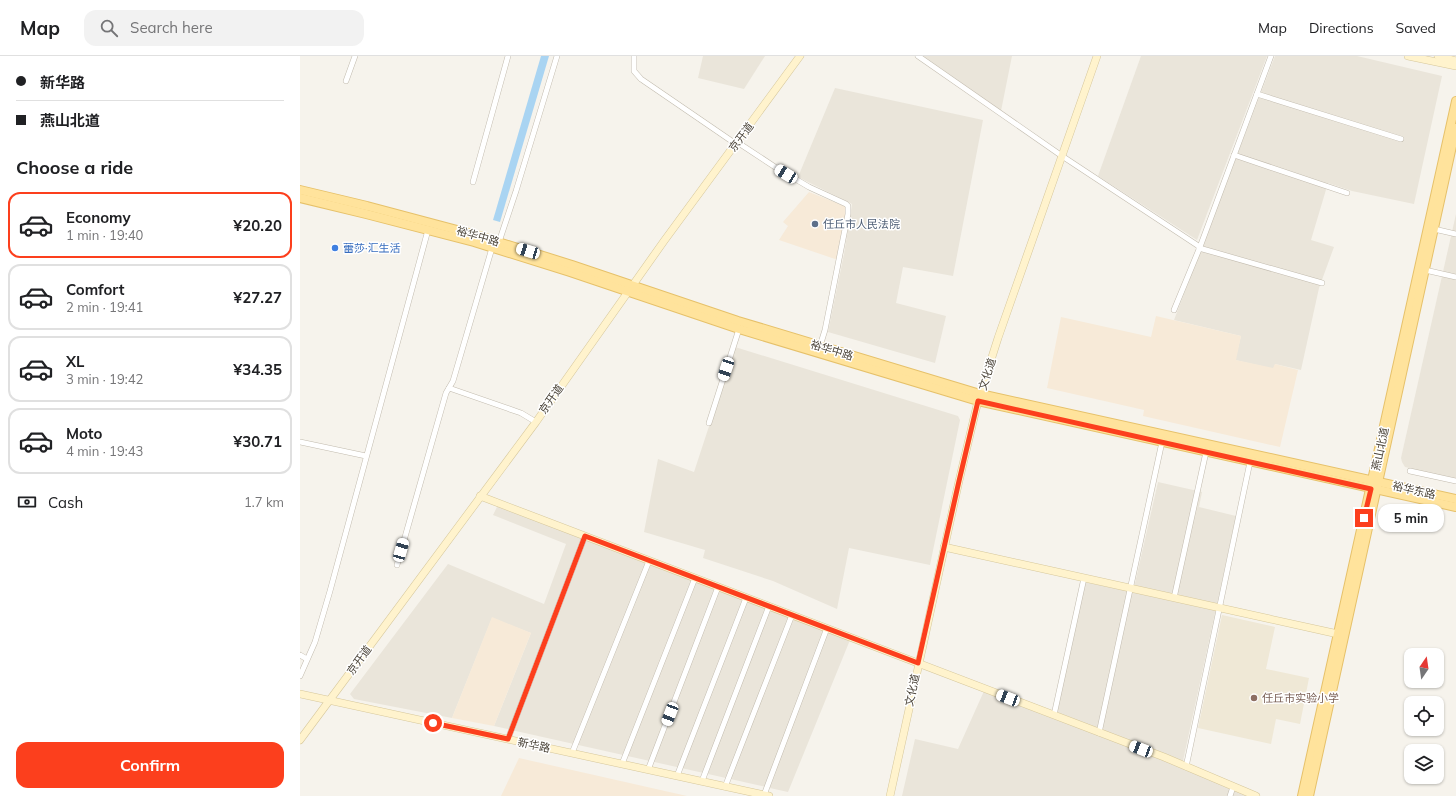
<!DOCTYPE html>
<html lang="en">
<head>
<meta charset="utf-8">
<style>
  body { margin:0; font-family:Mulish,"Noto Sans SC",sans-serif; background:#f2f2f2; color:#202124; height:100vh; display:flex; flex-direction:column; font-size:15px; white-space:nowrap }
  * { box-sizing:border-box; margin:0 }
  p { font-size:13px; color:#757577 }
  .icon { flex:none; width:22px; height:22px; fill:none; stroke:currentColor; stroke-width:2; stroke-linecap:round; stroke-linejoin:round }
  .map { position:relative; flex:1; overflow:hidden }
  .details { display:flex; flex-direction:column; background:#fff; width:300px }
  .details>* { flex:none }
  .banner { display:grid; align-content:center; height:88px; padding:0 16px; background:#fff }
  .needle { width:26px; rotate:13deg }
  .fabs { position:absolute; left:1104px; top:592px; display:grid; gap:8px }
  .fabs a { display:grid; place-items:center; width:40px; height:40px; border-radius:8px; background:#fff; box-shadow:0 1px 3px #0004; font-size:20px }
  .end { position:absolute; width:18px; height:18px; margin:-9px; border:5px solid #fc3f1d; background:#fff; box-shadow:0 0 0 2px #fff }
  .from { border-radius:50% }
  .bubble { position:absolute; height:28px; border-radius:12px; background:#fff; box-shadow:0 1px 3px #0004; font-size:13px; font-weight:700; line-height:28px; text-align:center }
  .car { position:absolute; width:12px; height:24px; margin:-12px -6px; border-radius:5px; box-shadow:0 0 3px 1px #0007; background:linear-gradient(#fff 24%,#345 0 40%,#fff 0 76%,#345 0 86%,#fff 0) }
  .banner b { display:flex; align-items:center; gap:14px; height:38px; font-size:15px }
  .banner b+b { border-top:1px solid #e0e0e0 }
  .banner i { width:10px; height:10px; background:#202124 }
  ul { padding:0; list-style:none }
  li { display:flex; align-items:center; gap:12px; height:66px; margin:0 8px 6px; padding:0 8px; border:2px solid #e0e0e0; border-radius:12px }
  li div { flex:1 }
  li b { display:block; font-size:15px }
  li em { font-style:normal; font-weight:700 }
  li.selected { border-color:#fc3f1d }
  li>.icon { width:36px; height:36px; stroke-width:1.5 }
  h2 { padding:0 16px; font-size:18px; line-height:48px }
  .pay { display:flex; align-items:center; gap:10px; height:44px; padding:0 16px; font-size:15px }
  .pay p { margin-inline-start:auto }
  .cta { display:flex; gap:8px; margin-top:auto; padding:8px 16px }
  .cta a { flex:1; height:46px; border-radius:12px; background:#fc3f1d; color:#fff; font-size:16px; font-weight:700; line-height:46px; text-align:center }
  header { display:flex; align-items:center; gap:24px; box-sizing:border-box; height:56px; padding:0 20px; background:#fff; border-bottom:1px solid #e0e0e0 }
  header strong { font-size:19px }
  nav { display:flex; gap:22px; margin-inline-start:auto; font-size:14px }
  .search { width:280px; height:36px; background:#f2f2f2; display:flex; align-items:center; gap:10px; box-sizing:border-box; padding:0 14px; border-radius:12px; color:#757577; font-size:15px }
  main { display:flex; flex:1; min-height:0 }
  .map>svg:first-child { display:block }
  .residential { fill:#eae5da }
  .commercial { fill:#f7ead8 }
  .education { fill:#efe8d6 }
  .water { fill:#a9d4f2 }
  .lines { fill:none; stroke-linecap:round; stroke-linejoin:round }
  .street-casing { stroke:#c2bbae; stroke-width:6 }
  .secondary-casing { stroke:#d6c79b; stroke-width:8 }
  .primary-casing { stroke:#e6c16a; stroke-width:10 }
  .street { stroke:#fff; stroke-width:5 }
  .secondary { stroke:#fff3cd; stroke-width:7 }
  .primary { stroke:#ffe39c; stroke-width:8 }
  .route { stroke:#fc3f1d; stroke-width:5 }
  .service-dot { fill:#5c6f8a; stroke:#fff; stroke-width:1.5 }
  .shop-dot { fill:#3f7fe0; stroke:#fff; stroke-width:1.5 }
  .education-dot { fill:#8d6e63; stroke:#fff; stroke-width:1.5 }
  .labels { text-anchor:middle; stroke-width:3; stroke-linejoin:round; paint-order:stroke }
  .street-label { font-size:11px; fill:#4b4439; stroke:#fff }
  .service-label { font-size:11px; fill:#4e5e75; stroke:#fff; text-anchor:start }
  .shop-label { font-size:11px; fill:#366cbe; stroke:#fff; text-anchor:start }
  .education-label { font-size:11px; fill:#785e54; stroke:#fff; text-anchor:start }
</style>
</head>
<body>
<header>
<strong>Map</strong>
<div class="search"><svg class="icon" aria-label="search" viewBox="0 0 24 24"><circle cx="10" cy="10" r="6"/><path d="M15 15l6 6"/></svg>Search here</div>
<nav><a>Map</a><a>Directions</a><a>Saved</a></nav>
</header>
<main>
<section class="details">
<div class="banner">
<b><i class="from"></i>新华路</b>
<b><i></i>燕山北道</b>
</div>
<h2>Choose a ride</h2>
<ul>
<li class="selected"><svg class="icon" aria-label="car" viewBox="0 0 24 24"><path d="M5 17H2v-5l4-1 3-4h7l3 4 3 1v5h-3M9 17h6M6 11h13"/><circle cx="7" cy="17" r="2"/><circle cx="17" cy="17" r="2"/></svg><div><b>Economy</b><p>1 min · 19:40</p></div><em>¥20.20</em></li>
<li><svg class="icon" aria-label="car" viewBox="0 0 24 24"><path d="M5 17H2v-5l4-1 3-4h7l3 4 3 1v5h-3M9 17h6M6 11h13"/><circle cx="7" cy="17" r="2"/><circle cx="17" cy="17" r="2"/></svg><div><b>Comfort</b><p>2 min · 19:41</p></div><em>¥27.27</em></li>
<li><svg class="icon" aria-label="car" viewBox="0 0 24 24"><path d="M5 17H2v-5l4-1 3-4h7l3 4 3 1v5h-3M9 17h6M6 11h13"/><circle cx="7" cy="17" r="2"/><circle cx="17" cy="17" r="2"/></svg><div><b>XL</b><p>3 min · 19:42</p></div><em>¥34.35</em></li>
<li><svg class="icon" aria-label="car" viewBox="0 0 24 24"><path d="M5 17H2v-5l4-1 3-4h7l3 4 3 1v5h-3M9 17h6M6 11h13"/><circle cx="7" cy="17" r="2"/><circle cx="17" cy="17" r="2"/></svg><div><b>Moto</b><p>4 min · 19:43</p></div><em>¥30.71</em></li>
</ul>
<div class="pay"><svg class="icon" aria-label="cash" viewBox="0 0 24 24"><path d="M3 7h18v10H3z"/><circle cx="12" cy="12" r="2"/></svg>Cash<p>1.7 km</p></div>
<div class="cta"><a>Confirm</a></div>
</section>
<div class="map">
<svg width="1156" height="740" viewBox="0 0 1156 740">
  <rect width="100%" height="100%" fill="#f6f3ec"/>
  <g class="residential">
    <polygon points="403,0 465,0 444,33 398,22"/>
    <polygon points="622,0 712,0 701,55"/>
    <polygon points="841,0 967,0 897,184 798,120"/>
    <polygon points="975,0 1057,0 1142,20 1114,148 1052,135 1028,127 1011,184 1034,191 1019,232 1001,314 975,308 974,313 935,304 941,280 874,264"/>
    <polygon points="535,32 683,64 653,220 603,211 596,247 646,260 635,307 528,276 544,198 552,148 498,121"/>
    <polygon points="1156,158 1156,423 1105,411 1102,406 1101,402"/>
    <polygon points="435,291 658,360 660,364 630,509 549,492 537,553 473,525 403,502 405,494 344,476 358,403 394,416"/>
    <polygon points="858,426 902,436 899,451 936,460 883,705 756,656 785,526 833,536"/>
    <polygon points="198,449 550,584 488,736 194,670 231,577 192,562 152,662 54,643 50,638 148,508 244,548 266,488 193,459"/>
    <polygon points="684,635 849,698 952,740 602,740 615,683 658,693"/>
  </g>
  <g class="commercial">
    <polygon points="509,136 547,151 538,204 479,184 488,170 483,166"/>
    <polygon points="856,260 941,280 936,304 973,312 975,308 998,314 980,391 843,360 844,354 747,332 761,261 851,281"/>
    <polygon points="192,561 231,577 194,670 152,662"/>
    <polygon points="219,702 387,740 201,740"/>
  </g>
  <polygon class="education" points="922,559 975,571 966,613 1009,622 1000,668 976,663 971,688 898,672"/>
  <polygon class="water" points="241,0 249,0 200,166 193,164"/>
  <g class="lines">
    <g class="street-casing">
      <g id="street">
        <polyline points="334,0 334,15 341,23 436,88"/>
        <polyline points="618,0 762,100 900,191"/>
        <polyline points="46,25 55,0"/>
        <polyline points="957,38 1101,83"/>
        <polyline points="437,86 475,111 509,131 546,148 548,150 548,158 525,274 520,290"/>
        <polyline points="934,99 1047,137"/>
        <polyline points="173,126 208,0"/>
        <polyline points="1134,173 1156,178"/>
        <polyline points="199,186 216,135 257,0"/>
        <polyline points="899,192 1022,227"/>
        <polyline points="1125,214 1156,221"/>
        <polyline points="874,254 900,191 971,0"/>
        <polyline points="149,332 221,357 236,366"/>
        <polyline points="409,367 439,273"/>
        <polyline points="0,386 66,400"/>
        <polyline points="1110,415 1156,425"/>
        <polyline points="97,509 146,337 153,325 192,192"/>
        <polyline points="874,542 906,396"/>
        <polyline points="0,599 7,603"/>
        <polyline points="0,620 15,586 30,535 128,174"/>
        <polyline points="754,659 784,522"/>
        <polyline points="799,677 862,386"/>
        <polyline points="208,683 285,480"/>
        <polyline points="272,697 349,505"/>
        <polyline points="322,708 395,522"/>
        <polyline points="886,711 950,406"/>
        <polyline points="348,714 418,531"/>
        <polyline points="377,720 446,542"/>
        <polyline points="402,725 469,550"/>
        <polyline points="425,731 492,559"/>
        <polyline points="464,739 527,572"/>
        <polyline points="930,740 933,731"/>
      </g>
    </g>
    <g class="secondary-casing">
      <g id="secondary">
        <polyline points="1108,0 1156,10"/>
        <polyline points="1138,0 1156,5"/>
        <polyline points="180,440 864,701 956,740"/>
        <polyline points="644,491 1038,578"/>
        <polyline points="0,638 469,740"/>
        <polyline points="0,684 236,366 364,185 500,0"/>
        <polyline points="590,740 659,425 678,345 698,282 797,0"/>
      </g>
    </g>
    <g class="primary-casing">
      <g id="primary">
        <polyline points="0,134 67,150 176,179 272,209 438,265 680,338 1156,443"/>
        <polyline points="0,142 66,158 174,186 270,216 439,273 678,345 1156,451"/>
        <polyline points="1002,740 1156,45"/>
        <polyline points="1009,740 1156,72"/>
      </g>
    </g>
    <use href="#street" class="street"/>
    <use href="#secondary" class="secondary"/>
    <use href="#primary" class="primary"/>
  </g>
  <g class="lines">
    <polyline class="route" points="133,667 208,683 285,480 618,607 659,425 678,345 1071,433 1064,462"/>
  </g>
  <circle class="service-dot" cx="515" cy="168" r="4"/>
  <circle class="shop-dot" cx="35" cy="192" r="4"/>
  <circle class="education-dot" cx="954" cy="642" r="4"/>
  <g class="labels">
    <g class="street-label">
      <text transform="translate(441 81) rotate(-53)" y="4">京开道</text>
      <text transform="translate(178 180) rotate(16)" y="4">裕华中路</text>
      <text transform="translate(532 294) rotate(17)" y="4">裕华中路</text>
      <text transform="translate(687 318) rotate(-72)" y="4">文化道</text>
      <text transform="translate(251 343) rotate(-55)" y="4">京开道</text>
      <text transform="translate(1080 393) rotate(-78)" y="4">燕山北道</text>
      <text transform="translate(1114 434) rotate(13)" y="4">裕华东路</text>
      <text transform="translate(59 604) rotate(-54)" y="4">京开道</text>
      <text transform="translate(612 634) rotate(-78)" y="4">文化道</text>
      <text transform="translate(234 689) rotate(12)" y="4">新华路</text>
    </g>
    <g class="service-label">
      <text x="523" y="172">任丘市人民法院</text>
    </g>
    <g class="shop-label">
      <text x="43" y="196">蕾莎·汇生活</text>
    </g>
    <g class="education-label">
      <text x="962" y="646">任丘市实验小学</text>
    </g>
  </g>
</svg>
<div class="fabs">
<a><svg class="needle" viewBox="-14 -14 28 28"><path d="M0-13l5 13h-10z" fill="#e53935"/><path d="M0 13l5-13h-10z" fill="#757577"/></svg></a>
<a><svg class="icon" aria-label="locate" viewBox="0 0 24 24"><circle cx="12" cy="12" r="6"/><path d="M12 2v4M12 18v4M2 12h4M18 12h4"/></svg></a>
<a><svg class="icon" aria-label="layers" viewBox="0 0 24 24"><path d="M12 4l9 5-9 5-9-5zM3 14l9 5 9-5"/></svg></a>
</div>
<i class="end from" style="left:133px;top:667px"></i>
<i class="end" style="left:1064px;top:462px"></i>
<div class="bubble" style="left:1078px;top:448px;width:66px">5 min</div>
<i class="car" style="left:486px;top:118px;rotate:301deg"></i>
<i class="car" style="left:228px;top:195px;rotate:287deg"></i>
<i class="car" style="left:426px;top:313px;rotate:198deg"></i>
<i class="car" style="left:101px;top:494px;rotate:16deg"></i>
<i class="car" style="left:708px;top:642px;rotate:291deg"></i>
<i class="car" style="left:370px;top:658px;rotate:201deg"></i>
<i class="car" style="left:841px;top:693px;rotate:291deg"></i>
</div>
</main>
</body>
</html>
